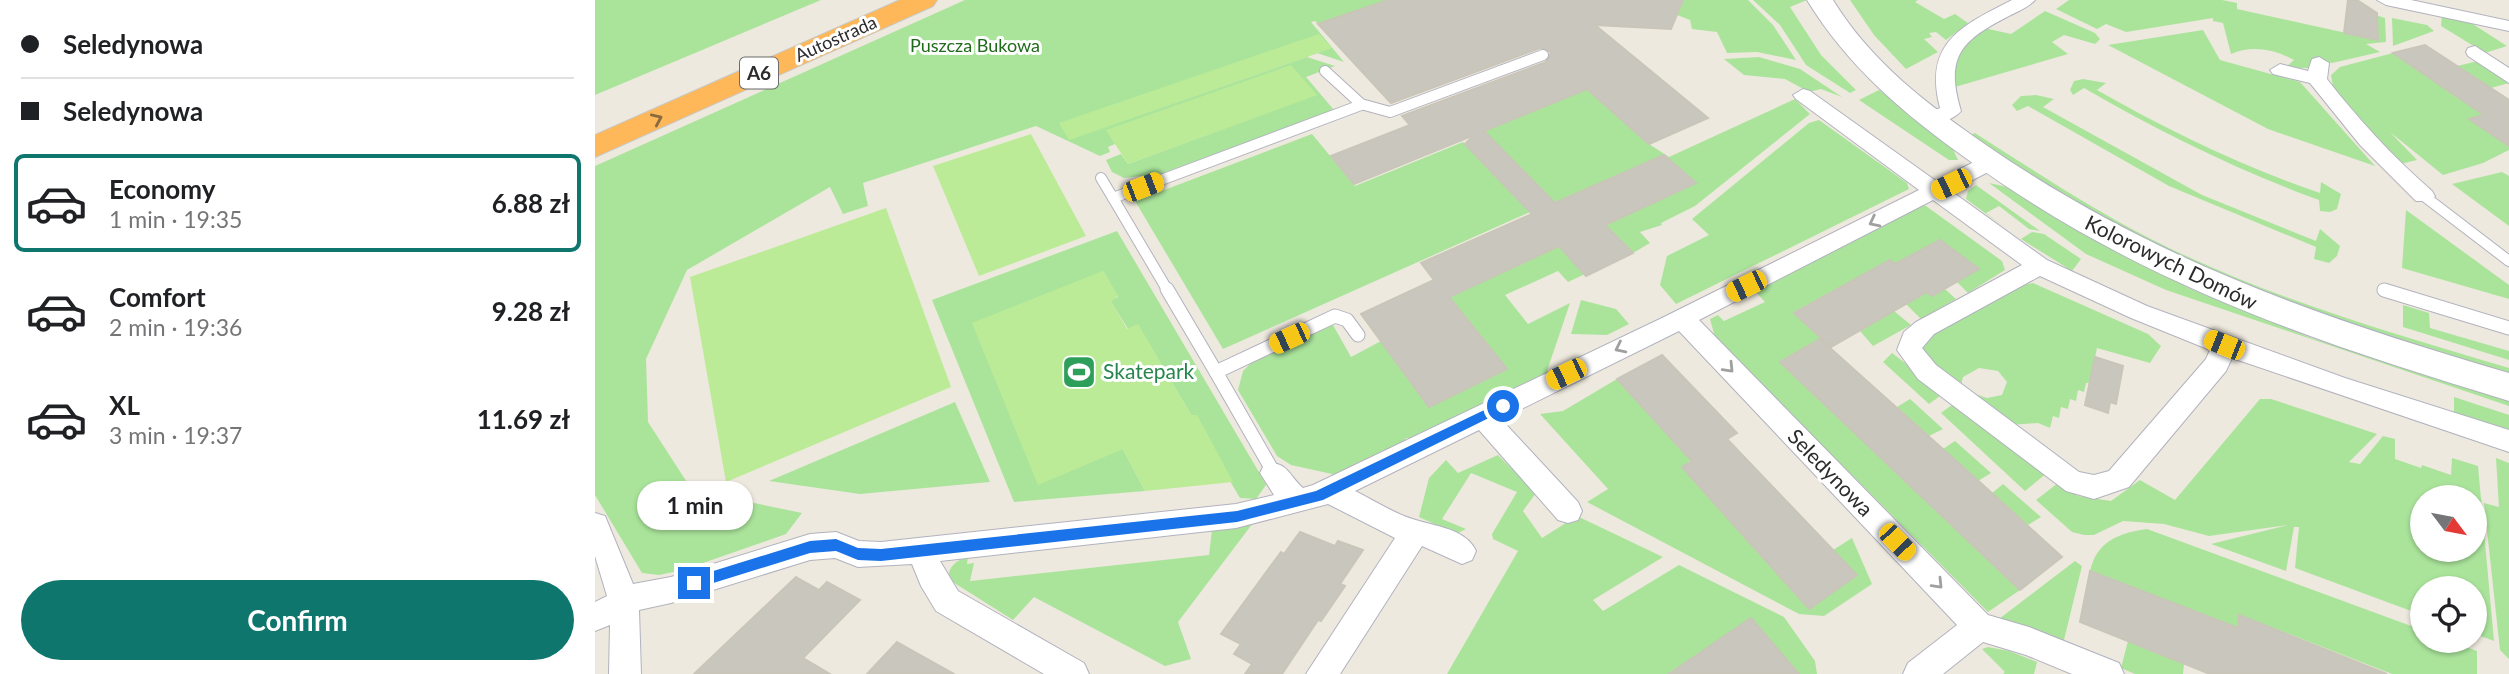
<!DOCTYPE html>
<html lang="en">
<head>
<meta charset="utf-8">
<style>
  body { margin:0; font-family:Lato,sans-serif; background:#f6f6f6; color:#202124; height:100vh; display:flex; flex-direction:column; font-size:26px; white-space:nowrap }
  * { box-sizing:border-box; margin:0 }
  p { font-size:23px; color:#757577 }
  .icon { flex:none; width:38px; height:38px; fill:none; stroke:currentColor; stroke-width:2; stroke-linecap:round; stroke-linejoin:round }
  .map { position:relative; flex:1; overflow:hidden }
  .panel { display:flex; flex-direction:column; background:#fff; width:595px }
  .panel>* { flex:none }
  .guide { display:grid; align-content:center; height:154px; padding:0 21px; background:#fff }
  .needle { width:46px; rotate:122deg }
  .tools { position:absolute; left:1815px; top:485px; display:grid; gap:14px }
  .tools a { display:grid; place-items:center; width:77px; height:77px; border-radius:50%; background:#fff; box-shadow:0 2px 5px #0004; font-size:35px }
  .end { position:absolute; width:32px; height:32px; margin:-16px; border:9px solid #1a73e8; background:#fff; box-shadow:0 0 0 4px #fff }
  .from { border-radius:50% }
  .bubble { position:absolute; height:49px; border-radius:24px; background:#fff; box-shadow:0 2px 5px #0004; font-size:23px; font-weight:700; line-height:49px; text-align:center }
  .car { position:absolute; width:21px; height:42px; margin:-21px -10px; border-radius:9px; box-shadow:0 0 5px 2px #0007; background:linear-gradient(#f5c518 24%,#345 0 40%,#f5c518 0 76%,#345 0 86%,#f5c518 0) }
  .guide b { display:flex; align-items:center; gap:24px; height:66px; font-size:26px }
  .guide b+b { border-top:2px solid #e0e0e0 }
  .guide i { width:18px; height:18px; background:#202124 }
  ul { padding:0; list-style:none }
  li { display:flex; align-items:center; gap:21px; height:98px; margin:0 14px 10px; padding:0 7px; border:4px solid transparent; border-radius:10px }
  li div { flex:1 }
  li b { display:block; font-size:26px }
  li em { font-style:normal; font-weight:700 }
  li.on { border-color:#0f766e }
  li>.icon { width:63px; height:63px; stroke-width:1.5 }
  .button { display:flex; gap:14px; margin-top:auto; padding:14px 21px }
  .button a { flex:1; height:80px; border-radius:42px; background:#0f766e; color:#fff; font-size:28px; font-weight:700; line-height:80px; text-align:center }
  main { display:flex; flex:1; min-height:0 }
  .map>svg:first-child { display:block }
  .green { fill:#aae49b; fill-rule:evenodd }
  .pitch { fill:#bceb97 }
  .building { fill:#c9c6be; stroke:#c9c5b8; stroke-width:2 }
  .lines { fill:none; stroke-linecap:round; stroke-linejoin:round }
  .lane-far1-casing { stroke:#b2b2bf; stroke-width:12 }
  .lane-casing { stroke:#b2b2bf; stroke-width:15 }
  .street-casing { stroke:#b2b2bf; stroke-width:2 }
  .secondary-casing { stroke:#b2b2bf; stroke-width:2 }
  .highway-casing { stroke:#c8c8c8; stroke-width:2 }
  .lane-far1 { stroke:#fff; stroke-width:10 }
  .lane { stroke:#fff; stroke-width:13 }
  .street { fill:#fff; fill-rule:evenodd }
  .secondary { fill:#fff; fill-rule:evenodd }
  .highway { fill:#feb859; fill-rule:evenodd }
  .oneway { stroke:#8a6b40 }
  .oneway2 { stroke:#a0a0a0 }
  .route { fill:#1a73e8 }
  .labels { text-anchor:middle; stroke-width:6; stroke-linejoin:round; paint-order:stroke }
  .far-street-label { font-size:18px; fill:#2c2c2c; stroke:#fff }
  .far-park-label { font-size:18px; fill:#206a1b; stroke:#fff }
  .shield { fill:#fff; stroke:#6b6b6b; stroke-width:2 }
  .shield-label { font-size:19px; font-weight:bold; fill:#2c2c2c }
  .street-label { font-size:21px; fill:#2c2c2c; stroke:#fff }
  .leisure-label { font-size:21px; fill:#27864d; stroke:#fff; text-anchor:start }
</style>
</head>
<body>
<main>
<section class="panel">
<div class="guide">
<b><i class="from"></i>Seledynowa</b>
<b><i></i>Seledynowa</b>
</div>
<ul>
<li class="on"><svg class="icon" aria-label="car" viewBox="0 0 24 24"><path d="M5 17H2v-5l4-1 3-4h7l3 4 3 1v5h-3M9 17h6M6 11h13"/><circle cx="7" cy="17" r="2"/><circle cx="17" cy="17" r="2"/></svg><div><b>Economy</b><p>1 min · 19:35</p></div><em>6.88 zł</em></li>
<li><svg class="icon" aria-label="car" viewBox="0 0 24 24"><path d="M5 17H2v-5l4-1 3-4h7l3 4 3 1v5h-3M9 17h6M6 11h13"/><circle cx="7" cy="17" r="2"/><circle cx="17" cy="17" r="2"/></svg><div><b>Comfort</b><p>2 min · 19:36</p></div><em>9.28 zł</em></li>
<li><svg class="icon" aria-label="car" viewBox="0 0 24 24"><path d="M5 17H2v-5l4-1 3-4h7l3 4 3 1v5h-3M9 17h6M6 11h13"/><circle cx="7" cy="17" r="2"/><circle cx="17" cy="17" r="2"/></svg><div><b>XL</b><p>3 min · 19:37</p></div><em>11.69 zł</em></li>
</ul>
<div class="button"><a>Confirm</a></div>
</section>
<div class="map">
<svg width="1914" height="674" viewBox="0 0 1914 674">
  <rect width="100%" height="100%" fill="#eee9de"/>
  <g class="green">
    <polygon points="0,0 226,0 0,95"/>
    <polygon points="370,0 793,0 723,24 720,21 716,22 749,62 722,53 737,48 474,140 712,57 740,66 711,77 739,110 549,180 546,176 529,178 517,172 511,160 526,154 533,164 722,94 512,130 520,144 513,147 515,152 505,156 441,126 268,183 273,206 248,214 235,187 92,270 51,359 53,422 97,490 207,513 191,534 88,570 64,575 47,573 0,495 0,166"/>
    <polygon points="1088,0 1153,0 1178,25 1201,60 1162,52 1132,53 1122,32 1097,29 1095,20 1082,15"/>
    <polygon points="1158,0 1212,0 1195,7 1226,55 1261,90 1255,93 1211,65 1185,25"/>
    <polygon points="1255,0 1323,0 1320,2 1349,19 1360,14 1373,23 1351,40 1341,32 1334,33 1337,37 1329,39 1343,52 1311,69 1279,35"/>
    <path d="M1474,0H1627L1642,3V9L1783,40L1782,19L1768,11L1790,18L1791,42L1771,44L1785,52L1737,63L1723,59L1713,68H1690L1699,60C1679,49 1656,45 1636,54L1628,23L1618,21V18L1531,32L1511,24L1502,29L1461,9Z"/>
    <polygon points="1450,11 1500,33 1505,39 1500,44 1469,35 1457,42 1473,54 1360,87 1358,77 1367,42 1389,28 1416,34"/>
    <polygon points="1847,15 1873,21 1912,46 1890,53 1846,26"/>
    <polygon points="1797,18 1832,25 1839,31 1798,46"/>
    <polygon points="1608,30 1625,60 1705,82 1780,166 1673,129 1513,45"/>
    <polygon points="1798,53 1889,115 1875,119 1914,146 1914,150 1888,163 1848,175 1795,132 1822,160 1801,165 1739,93 1736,75 1745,67"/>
    <polygon points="1164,57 1205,69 1247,97 1226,89 1214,92 1190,79 1149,75 1129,59"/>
    <polygon points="1883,61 1914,82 1914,83 1896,88 1862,66"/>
    <path d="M1488,79L1511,83L1502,90C1574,131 1646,166 1725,193L1726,182L1746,194L1742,209L1735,212L1725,211L1724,200C1642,170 1565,132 1489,88L1478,95L1475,90L1479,81Z"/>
    <polygon points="992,89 1054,144 1074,157 1200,99 1215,114 1100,206 1066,223 1067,225 1045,232 1055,243 1038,253 1010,225 1101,183 1069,155 960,203 889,131"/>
    <polygon points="1284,90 1356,145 1363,160 1354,160 1264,100"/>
    <polygon points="1441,95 1459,99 1448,107 1607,195 1721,241 1725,229 1745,246 1742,256 1734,263 1719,259 1721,247 1574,186 1433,106 1422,111 1417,105 1426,96"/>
    <polygon points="1224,120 1312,183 1314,189 1081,304 1065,285 1072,256 1114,235 1097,219 1214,123"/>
    <path d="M1380,133C1438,170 1496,209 1558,240C1671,297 1793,332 1914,368V375C1812,344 1706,315 1609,270C1527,233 1450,185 1375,135Z"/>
    <polygon points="717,134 760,186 868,142 935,212 628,349 540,201"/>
    <polygon points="1907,172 1914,176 1914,226 1857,184"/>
    <polygon points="1394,183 1417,188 1495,238 1596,289 1716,338 1914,400 1914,406 1571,290 1491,254"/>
    <polygon points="1381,185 1445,231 1434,229 1404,206 1391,213 1409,227 1371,199 1373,191"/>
    <polygon points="1325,206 1331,206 1407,261 1410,270 1373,293 1362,282 1383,269 1345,240 1300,264 1295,260 1199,312 1226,339 1185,362 1425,590 1393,612 1120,337 1115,319 1123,315 1129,321 1170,302 1158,289"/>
    <polygon points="1811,210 1914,285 1914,299 1807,268"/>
    <polygon points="522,231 668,479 671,485 661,499 645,498 543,325 533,329 515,300 523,297 508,271 528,449 550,491 419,502 337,300"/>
    <polygon points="1437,232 1449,234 1486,259 1477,271 1426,239"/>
    <polygon points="964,246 990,274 973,282 963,271 910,295 933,324 975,303 951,374 821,438 811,438 809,443 740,478 737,474 696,465 682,456 643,390 648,371 658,361 738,325 756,357 786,341 835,407 911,369 854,297"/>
    <polygon points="1438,283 1553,334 1566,346 1555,363 1502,348 1495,383 1491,383 1489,392 1483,390 1481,401 1475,399 1473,409 1466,407 1464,418 1458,416 1455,428 1443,423 1414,425 1377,393 1392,398 1407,395 1412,382 1403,371 1384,368 1368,377 1365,389 1327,352 1334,336 1423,286"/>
    <polygon points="1350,289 1361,299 1326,319 1311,304 1332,292 1338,296"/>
    <polygon points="986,300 1021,309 1034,324 1012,335 976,334"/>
    <polygon points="1808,305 1834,313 1835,328 1914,351 1914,360 1808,327"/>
    <polygon points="1299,311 1316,325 1278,346 1265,331"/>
    <polygon points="1297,353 1349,393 1334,404 1288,362"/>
    <polygon points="1022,379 1096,460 1087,467 1214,609 1238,550 1257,538 1277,584 1229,616 1204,614 992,502 1013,489 945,414 968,411"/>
    <polygon points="1859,397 1914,415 1914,431 1859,413"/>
    <polygon points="1315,399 1348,429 1334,436 1302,407"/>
    <path d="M1665,399H1676L1782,434L1754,462L1765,464L1788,436L1800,439V459L1826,468L1827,465L1856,475L1857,458L1883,466L1899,641L1880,634V588H1827V615L1700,568L1704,527H1699L1691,571L1616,544L1693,525L1614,536L1569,524L1528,521L1499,535H1489L1477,532L1441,500L1463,483L1483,496L1516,501L1545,480L1580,500ZM1827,497H1880V550H1827Z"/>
    <polygon points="360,402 395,482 265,494 174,481"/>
    <polygon points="1361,402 1452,473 1430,491 1346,413"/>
    <polygon points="1360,441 1396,473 1383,481 1348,449"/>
    <polygon points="903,455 941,493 928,511 947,538 982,516 1068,557 998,600 1008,611 1084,565 1189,617 1220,661 1222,674 1199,674 1202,672 1156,618 1074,674 852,674 923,551 898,539 897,534 922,492 876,473 847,519 871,529 861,534 824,517 834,478 851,460 863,473"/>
    <polygon points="1901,458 1914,463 1914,659 1905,650 1889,503 1904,507"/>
    <polygon points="1408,484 1446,517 1433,525 1397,493"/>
    <path d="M658,523L583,622L596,659L570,666L439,597L418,620L353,579C353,567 361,560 373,557L372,564L379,563L375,581L614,555L617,530Z"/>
    <path d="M1552,529L1827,630V640L1854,641L1882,651V674H1797L1645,615L1642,628L1495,571C1502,541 1524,533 1552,529Z"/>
    <polygon points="1480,561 1487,566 1468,644 1400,622"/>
    <polygon points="1533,641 1589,664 1588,674 1540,674 1526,668"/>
    <polygon points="1393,647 1414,651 1442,662 1439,674 1408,674 1410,672 1387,649"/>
  </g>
  <g class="pitch">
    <polygon points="724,34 737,48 474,140 464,123"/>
    <polygon points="696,65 722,95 533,164 511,130"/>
    <polygon points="436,134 491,236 384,276 338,166"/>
    <polygon points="291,208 356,387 131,482 95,277"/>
    <polygon points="508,271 523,296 516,301 532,329 543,324 596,415 602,415 638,482 550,491 528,449 443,485 377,323"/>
  </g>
  <g class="building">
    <polygon points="793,0 1088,0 1076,29 1000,25 1113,118 1054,144 992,89 889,131 960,203 1069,155 1101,183 1010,225 1038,253 991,276 964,246 854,297 912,369 834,407 766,314 839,280 826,263 937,214 870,144 879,135 759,184 736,156 815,125 807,116 951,62 956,53 952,49 945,48 796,103 723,24"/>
    <polygon points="1753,0 1762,0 1782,13 1783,40 1749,33"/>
    <polygon points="1830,45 1914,100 1914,146 1874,119 1889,115 1798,53"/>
    <polygon points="1345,240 1384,269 1337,296 1332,292 1236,347 1199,313 1295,260 1300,264"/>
    <polygon points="1225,339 1388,485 1467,557 1425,590 1185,362"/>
    <polygon points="1067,355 1142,433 1132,439 1262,575 1214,609 1087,467 1097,461 1022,379"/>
    <polygon points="1500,357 1528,366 1521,404 1515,402 1513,413 1490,405"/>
    <polygon points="705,532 740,546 743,541 768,550 745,584 750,586 726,621 723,620 687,674 650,674 657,664 639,654 646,644 626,634 686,552 689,554"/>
    <polygon points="1495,571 1643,628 1644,615 1792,674 1615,674 1485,622"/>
    <polygon points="201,577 224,590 232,582 265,600 208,658 235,674 99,674"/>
    <polygon points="1156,618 1204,674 1074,674"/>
    <polygon points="302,642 359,674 272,674"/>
  </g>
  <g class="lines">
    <g class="lane-far1-casing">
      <g id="lane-far1">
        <polyline points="730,71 766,104 795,112 948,55"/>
        <polyline points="506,178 518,198"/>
        <polyline points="1829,196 1914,261"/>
        <polyline points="1789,290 1792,291"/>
        <polyline points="573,291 518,198 766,105"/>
      </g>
    </g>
    <g class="lane-casing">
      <g id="lane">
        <polyline points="572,289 621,372"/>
        <polyline points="1789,290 1914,328"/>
        <polyline points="679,473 621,372 740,316 752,320 763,335"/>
      </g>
    </g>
    <g class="street-casing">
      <g id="street">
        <path d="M1417,0H1440C1433,8 1421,12 1412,17C1365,41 1350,58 1366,111C1359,120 1339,126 1328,123L1325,119L1328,115L1345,108C1328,43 1366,26 1417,0Z"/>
        <polygon points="1782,0 1816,0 1914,21 1914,31 1791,5"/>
        <polygon points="1880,46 1914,68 1914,83 1873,56 1871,52 1873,48"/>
        <path d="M1724,57L1734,63L1732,79C1763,119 1798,157 1837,191L1840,196L1837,201H1821L1765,145L1715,83L1678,74L1675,70L1685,64L1713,71L1717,59Z"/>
        <path d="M1208,89L1215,91L1341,181L1389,157H1403L1407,162L1403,167L1356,191L1452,260L1552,306L1750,378L1914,430V452L1637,358L1631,371L1534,487L1499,499L1471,491L1323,379L1302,350L1309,332L1321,322L1427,265L1338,200L1104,320L1393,615L1434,627L1524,663L1529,674H1477L1431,655L1388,642L1348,674H1308L1313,663L1362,625L1084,331L906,419L983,502L987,511L983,520L973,523L963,520L884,430L760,491C776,499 792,509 809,516C832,526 870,526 881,551L877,560L867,564L827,546L745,674H711L800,538L733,504L641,528L345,561L363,591L489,663L494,674H449L341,611L326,586L317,564L263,567L240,558L215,560L76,603L44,610L46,674H14L15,625L0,631V602L12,596L0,556V513L10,516L38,584L76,577L215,534L241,532L264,541L286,542L641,504L679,495L665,473L669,465C691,458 694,476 708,488L718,485L1067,318L1324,190L1201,99L1198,95ZM1445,276L1536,318L1615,350L1611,359L1514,471L1499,475L1484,472L1341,365L1327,348L1339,334Z"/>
      </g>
    </g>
    <g class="secondary-casing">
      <path id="secondary" d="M1212,0H1238C1276,62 1332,104 1391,145C1556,259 1723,317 1914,373V401C1716,341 1541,282 1372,159C1309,114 1253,67 1212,0Z"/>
    </g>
    <g class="highway-casing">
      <polygon id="highway" points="305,0 342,0 338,6 0,157 0,135"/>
    </g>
    <use href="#lane-far1" class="lane-far1"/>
    <use href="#lane" class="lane"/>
    <use href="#street" class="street"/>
    <use href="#secondary" class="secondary"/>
    <use href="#highway" class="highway"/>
  </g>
  <defs><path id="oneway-chevron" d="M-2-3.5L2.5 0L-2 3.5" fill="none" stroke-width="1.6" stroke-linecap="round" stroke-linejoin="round" transform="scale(1.75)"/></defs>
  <use class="oneway" href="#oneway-chevron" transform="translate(62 119) rotate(-24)"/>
  <g class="oneway2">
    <use href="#oneway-chevron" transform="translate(1279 222) rotate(153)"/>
    <use href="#oneway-chevron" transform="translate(1025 348) rotate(154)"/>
    <use href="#oneway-chevron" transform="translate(1134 368) rotate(46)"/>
    <use href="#oneway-chevron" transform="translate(1343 584) rotate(46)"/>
  </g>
  <polygon class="route" points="908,401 914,406 912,409 728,500 642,522 286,561 263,560 241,551 215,553 99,589 92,583 99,577 215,541 241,539 263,548 286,549 642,511 721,491"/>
  <defs>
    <g id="stadium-square" transform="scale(1.75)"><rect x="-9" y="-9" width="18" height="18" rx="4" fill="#2e9e5b" stroke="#fff"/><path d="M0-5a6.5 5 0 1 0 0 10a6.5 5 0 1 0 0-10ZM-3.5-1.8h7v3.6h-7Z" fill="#fff"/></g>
  </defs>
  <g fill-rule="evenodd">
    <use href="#stadium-square" x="484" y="372"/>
  </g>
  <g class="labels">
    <g class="far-street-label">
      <text transform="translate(241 39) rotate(-24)" y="6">Autostrada</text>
    </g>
    <g class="far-park-label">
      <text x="380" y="52">Puszcza Bukowa</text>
    </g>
    <rect class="shield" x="145" y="57.5" width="38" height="31" rx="5"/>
    <g class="shield-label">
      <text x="164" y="80">A6</text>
    </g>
    <g class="street-label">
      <text transform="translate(1576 263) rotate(26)" y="7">Kolorowych Domów</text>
      <text transform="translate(1235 473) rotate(46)" y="7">Seledynowa</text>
    </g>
    <g class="leisure-label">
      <text x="508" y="379">Skatepark</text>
    </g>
  </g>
</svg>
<div class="tools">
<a><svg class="needle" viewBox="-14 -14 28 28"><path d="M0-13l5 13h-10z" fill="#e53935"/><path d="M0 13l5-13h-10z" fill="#757577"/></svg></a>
<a><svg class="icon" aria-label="locate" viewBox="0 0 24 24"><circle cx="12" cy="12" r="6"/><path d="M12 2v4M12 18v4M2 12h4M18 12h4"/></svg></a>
</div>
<i class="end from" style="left:908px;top:406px"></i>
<i class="end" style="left:99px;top:583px"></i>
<div class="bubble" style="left:42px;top:481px;width:116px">1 min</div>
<i class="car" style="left:1356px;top:184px;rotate:244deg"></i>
<i class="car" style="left:548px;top:187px;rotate:69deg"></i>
<i class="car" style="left:1151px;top:286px;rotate:244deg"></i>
<i class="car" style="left:694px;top:338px;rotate:245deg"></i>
<i class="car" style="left:1629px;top:345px;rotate:292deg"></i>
<i class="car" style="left:971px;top:374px;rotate:244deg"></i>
<i class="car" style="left:1302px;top:542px;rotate:136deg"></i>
</div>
</main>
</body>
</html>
